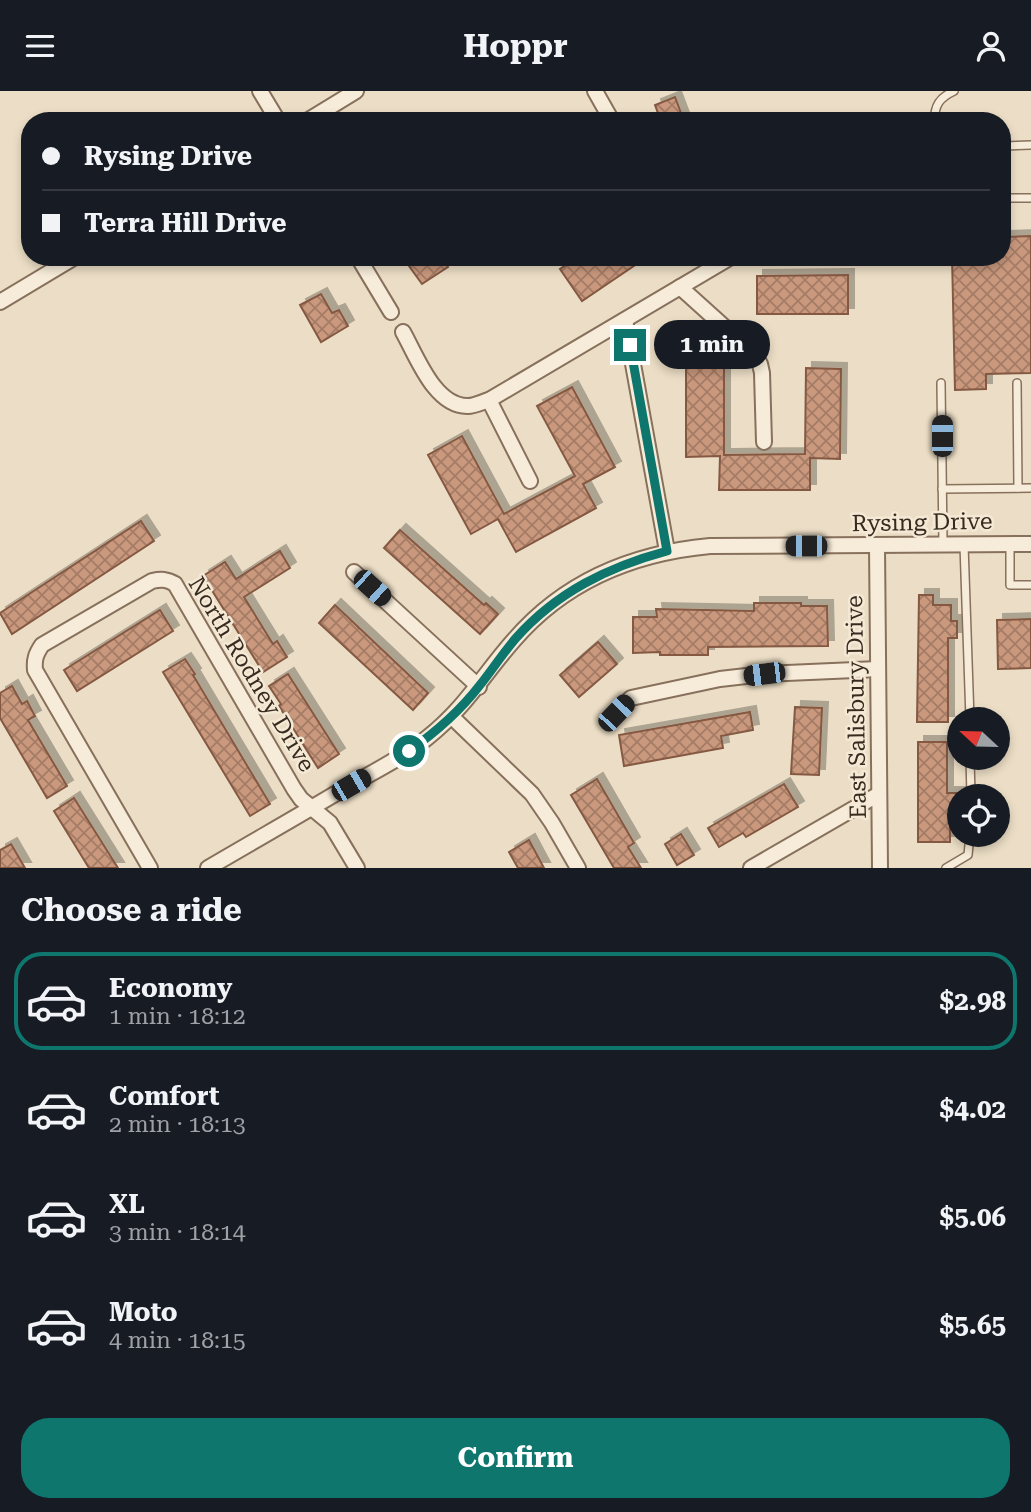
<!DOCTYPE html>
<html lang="en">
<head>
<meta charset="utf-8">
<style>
  body { margin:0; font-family:"Roboto Serif",serif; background:#242831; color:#f1f3f6; height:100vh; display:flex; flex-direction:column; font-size:26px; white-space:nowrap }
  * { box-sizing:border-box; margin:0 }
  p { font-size:23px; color:#9ea1a6 }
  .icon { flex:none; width:38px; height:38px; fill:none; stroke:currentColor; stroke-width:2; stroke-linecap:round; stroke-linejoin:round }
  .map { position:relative; height:777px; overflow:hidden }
  .panel { display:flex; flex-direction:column; background:#171b24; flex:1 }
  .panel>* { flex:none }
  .hud { position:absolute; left:21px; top:21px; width:990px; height:154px; border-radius:28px; box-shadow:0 4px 10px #0003; display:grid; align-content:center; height:154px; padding:0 21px; background:#171b24 }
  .needle { width:46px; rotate:292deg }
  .tools { position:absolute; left:947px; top:616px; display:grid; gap:14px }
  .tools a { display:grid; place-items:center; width:63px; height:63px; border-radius:50%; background:#171b24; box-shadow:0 4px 10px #0003; font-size:35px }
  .end { position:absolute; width:32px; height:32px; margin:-16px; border:9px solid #0f766e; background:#fff; box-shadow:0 0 0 4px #fff }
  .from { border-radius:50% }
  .bubble { position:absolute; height:49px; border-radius:24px; background:#171b24; box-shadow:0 4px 10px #0003; font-size:23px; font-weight:700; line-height:49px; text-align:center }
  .car { position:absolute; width:21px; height:42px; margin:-21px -10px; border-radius:9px; box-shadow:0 0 5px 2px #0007; background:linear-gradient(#222 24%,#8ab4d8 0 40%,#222 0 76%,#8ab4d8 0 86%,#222 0) }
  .hud b { display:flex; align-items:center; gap:24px; height:66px; font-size:26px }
  .hud b+b { border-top:2px solid #363941 }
  .hud i { width:18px; height:18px; background:#f1f3f6 }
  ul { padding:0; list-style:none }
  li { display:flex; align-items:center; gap:21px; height:98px; margin:0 14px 10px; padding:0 7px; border:4px solid transparent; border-radius:28px }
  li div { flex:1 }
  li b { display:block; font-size:26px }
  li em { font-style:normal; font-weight:700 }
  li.active { border-color:#0f766e }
  li>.icon { width:63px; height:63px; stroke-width:1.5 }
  h2 { padding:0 21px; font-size:32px; line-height:84px }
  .button { display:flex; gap:14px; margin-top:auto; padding:14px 21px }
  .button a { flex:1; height:80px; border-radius:28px; background:#0f766e; color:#fff; font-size:28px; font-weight:700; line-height:80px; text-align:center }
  header { display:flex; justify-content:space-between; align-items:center; height:91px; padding:0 21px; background:#171b24; font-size:32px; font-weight:700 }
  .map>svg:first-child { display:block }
  .building { fill:url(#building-cross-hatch); stroke:#855943; stroke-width:2; filter:url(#shadow) }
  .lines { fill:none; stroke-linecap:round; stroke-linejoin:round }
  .lane-casing { stroke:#87705c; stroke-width:10 }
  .street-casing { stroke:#87705c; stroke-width:18 }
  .lane { stroke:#f7ecd9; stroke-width:7 }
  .street { stroke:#f7ecd9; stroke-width:14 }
  .route { stroke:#0f766e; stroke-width:9 }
  .labels { text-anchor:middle; stroke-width:5; stroke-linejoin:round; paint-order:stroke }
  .street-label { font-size:23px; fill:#382a1f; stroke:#f4e9d5 }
</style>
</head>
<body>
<header><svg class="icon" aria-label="menu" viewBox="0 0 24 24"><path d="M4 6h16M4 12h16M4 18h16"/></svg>Hoppr<svg class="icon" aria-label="person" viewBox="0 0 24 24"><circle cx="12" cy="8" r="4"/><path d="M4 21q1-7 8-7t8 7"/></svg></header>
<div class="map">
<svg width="1031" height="777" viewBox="0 0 1031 777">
  <defs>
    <pattern id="building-cross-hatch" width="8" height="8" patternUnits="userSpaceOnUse" patternTransform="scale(1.75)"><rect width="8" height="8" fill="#c9987d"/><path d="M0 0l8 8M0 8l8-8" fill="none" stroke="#a47c66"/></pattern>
    <filter id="shadow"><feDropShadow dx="6" dy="-6" stdDeviation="0" flood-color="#0004"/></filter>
  </defs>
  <rect width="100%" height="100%" fill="#ecdec6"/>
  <g class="building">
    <polygon points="675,6 684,30 661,30 655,14"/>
    <polygon points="1031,145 1031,282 986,283 986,298 955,299 952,166 1003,166 1003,146"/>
    <polygon points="415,166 442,166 448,176 422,193 409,175 417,170"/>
    <polygon points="578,166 647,166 582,210 560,178"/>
    <polygon points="848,184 848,223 757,223 757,185"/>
    <polygon points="321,203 332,222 339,219 348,235 321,251 300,214"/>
    <polygon points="686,277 724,277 724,364 805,363 806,277 841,278 840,368 810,367 810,399 719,399 720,365 686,366"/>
    <polygon points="572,296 615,376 583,393 596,417 516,461 498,428 471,443 428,364 462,345 504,423 575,385 537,315"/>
    <polygon points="141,430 154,450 12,543 0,522"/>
    <polygon points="400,439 484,514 486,512 498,523 480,543 384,457"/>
    <polygon points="280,460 290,477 244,506 273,553 277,550 287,566 263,581 203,485 225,471 236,488"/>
    <polygon points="919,504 933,504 933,514 951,514 951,530 957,530 957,547 948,547 948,631 917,631"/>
    <polygon points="754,512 801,512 801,515 827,515 828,555 708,556 708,564 660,564 660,561 633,562 633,526 657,526 656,518 754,520"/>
    <polygon points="335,514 428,602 413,619 319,532"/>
    <polygon points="160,519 173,540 77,600 64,579"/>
    <polygon points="1031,528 1031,577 998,578 997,529"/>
    <polygon points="598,551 617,573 579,606 560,584"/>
    <polygon points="185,568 195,583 193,584 270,713 250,725 163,581"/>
    <polygon points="288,583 339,663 318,677 279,615 281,613 269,595"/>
    <polygon points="12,595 22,613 27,610 35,625 28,629 67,695 47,707 0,627 0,602"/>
    <polygon points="795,616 822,617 819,684 791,683"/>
    <polygon points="750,621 753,639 721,645 723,657 624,675 619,644"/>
    <polygon points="918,651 947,651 947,702 963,702 963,705 959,705 959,716 950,715 950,751 918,751"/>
    <polygon points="597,688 634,752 628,756 641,777 614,777 571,704"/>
    <polygon points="784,693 798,716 746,746 743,742 719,756 708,737"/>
    <polygon points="74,707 118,777 89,777 54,720"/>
    <polygon points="681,743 694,764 677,774 665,753"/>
    <polygon points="529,749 544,777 518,777 509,761"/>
    <polygon points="11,753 25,777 0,777 0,759"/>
  </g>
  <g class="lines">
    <g class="lane-casing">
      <g id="lane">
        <path d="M934,30C935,14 939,7 954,0"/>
        <polyline points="1003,55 1031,54"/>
        <polyline points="1003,107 1031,107"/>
        <polyline points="941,292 943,453"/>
        <polyline points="1017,292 1018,397"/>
        <polyline points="942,398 1031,397"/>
        <polyline points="1010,453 1010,494 1031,494"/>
        <polyline points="964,454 970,628"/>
        <polyline points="970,667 971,705"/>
        <polyline points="946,777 968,764 970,744"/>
      </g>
    </g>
    <g class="street-casing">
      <g id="street">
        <polyline points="260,0 278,30"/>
        <polyline points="595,0 612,30"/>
        <polyline points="307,30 356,0"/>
        <polyline points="358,166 391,221"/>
        <polyline points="680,196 752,261 760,273 762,282 764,351"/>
        <polyline points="0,211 75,166"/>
        <polyline points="625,229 667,460"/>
        <path d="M403,241C417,266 435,316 468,315C475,315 482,311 489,309L731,166"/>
        <polyline points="489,309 530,390"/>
        <polyline points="877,455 880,777"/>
        <polyline points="354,481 479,596"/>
        <polyline points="616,622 631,607 720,588 764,583 878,578"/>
        <polyline points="452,626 532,703 552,732 578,777"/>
        <path d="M150,777L35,579C34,568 36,563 42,554L152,490C161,488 167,488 175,493L294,698L301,708L330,732L357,777"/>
        <path d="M208,777C254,750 300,724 345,697C373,681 402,667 427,647C466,616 483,584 514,549C565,490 634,462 710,455L1031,453"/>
        <polyline points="751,777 879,703"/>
      </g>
    </g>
    <use href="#lane" class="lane"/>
    <use href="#street" class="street"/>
  </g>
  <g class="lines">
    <path class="route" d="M409,660C436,641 460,620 480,594C492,579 503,562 516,547C557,501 608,476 667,460L630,254"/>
  </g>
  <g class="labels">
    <g class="street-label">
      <text transform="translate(922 431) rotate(-1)" y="8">Rysing Drive</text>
      <text transform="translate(252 583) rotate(59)" y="8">North Rodney Drive</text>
      <text transform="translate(856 616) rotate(-91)" y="8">East Salisbury Drive</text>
    </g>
  </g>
</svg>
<div class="tools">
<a><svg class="needle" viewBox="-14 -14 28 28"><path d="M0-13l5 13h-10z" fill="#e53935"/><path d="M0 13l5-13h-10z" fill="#9ea1a6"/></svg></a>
<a><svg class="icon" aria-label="locate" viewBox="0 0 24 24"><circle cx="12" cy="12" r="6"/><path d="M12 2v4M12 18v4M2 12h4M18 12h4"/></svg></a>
</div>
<i class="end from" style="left:409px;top:660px"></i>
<i class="end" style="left:630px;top:254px"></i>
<div class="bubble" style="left:654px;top:229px;width:116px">1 min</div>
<i class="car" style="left:942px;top:345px;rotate:0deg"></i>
<i class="car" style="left:806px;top:455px;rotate:270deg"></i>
<i class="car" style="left:372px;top:497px;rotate:132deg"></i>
<i class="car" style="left:764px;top:583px;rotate:263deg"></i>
<i class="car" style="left:616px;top:622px;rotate:44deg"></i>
<i class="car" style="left:351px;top:694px;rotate:60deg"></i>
<div class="hud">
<b><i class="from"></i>Rysing Drive</b>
<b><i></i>Terra Hill Drive</b>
</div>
</div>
<section class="panel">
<h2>Choose a ride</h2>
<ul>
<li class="active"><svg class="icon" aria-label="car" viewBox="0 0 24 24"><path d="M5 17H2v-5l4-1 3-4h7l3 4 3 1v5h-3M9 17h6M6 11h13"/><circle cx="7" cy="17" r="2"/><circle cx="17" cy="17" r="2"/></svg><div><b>Economy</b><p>1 min · 18:12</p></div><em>$2.98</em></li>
<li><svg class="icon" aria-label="car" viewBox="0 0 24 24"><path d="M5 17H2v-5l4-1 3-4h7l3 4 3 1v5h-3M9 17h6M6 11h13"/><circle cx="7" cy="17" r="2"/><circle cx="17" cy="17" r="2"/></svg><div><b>Comfort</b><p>2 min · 18:13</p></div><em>$4.02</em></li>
<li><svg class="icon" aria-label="car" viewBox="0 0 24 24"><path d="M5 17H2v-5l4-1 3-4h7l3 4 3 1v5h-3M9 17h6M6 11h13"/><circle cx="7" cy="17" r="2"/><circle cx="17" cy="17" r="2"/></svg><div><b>XL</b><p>3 min · 18:14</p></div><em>$5.06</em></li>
<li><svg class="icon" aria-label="car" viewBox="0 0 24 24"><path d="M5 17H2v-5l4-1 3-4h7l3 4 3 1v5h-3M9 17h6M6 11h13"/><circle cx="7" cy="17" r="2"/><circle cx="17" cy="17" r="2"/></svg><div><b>Moto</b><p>4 min · 18:15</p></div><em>$5.65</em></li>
</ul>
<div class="button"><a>Confirm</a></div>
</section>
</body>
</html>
